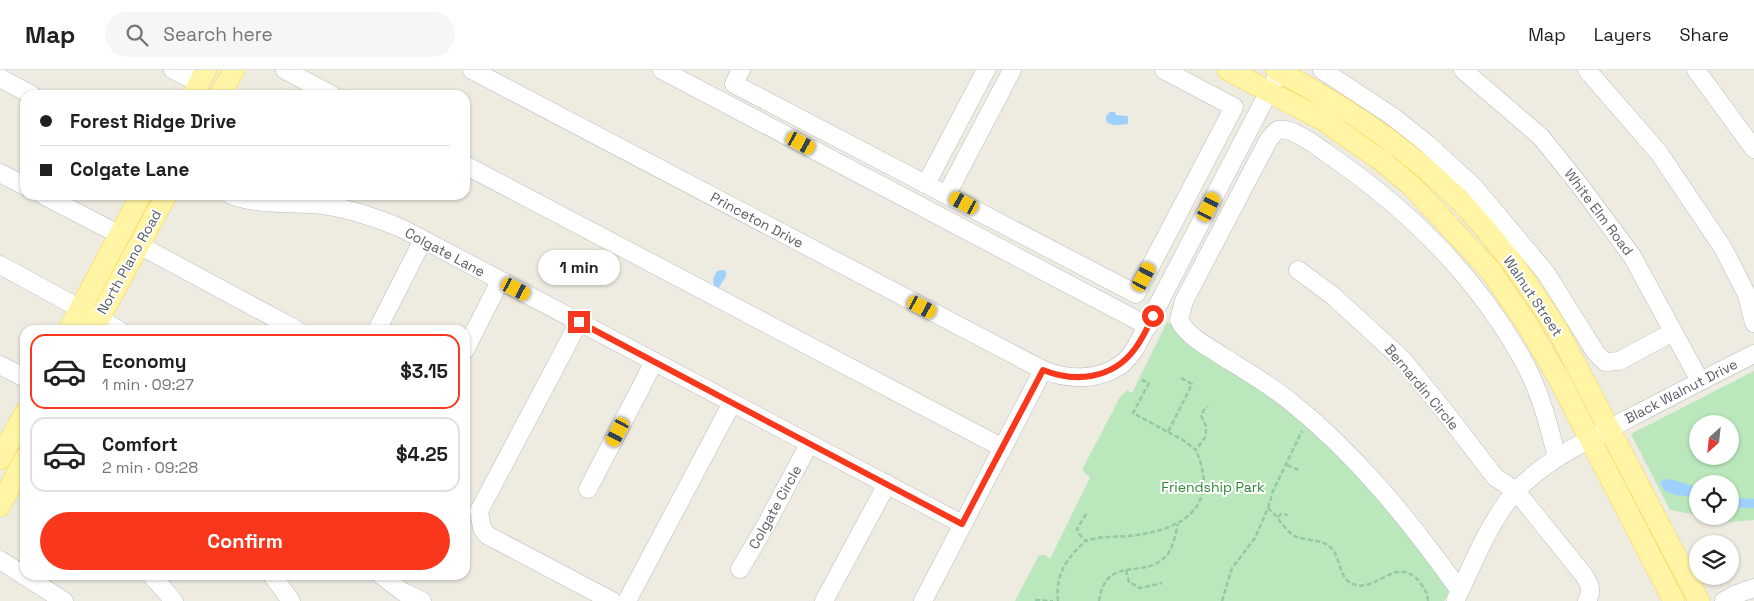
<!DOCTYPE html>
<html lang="en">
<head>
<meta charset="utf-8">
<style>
  body { margin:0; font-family:"Space Grotesk",sans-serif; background:#f6f6f6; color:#202124; height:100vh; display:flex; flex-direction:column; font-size:19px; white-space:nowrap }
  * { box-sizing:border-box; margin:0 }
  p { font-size:16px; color:#757577 }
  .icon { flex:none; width:28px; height:28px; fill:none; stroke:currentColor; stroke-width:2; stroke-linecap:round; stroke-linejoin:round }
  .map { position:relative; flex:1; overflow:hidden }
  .drawer { position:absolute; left:20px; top:255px; width:450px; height:255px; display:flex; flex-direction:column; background:#fff; border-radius:15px; box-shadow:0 1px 4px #0004 }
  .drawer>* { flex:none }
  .top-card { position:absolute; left:20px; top:20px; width:450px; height:110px; border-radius:15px; box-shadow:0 1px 4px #0004; display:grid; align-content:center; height:110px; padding:0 20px; background:#fff }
  .needle { width:32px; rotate:207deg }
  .buttons { position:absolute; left:1689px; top:345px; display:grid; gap:10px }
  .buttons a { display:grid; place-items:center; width:50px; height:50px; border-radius:50%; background:#fff; box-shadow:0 1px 4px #0004; font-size:25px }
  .end { position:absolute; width:22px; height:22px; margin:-11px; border:6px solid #f8371c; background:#fff; box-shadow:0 0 0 2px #fff }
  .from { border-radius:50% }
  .bubble { position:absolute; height:35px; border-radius:18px; background:#fff; box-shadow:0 1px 4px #0004; font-size:16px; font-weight:700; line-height:35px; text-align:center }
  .car { position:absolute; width:15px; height:30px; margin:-15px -8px; border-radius:6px; box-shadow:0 0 4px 1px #0007; background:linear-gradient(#f5c518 24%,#345 0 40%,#f5c518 0 76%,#345 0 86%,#f5c518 0) }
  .top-card b { display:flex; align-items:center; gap:18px; height:48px; font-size:19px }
  .top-card b+b { border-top:1px solid #e0e0e0 }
  .top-card i { width:12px; height:12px; background:#202124 }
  ul { padding:9px 0 0; list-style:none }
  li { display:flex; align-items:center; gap:15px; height:75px; margin:0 10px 8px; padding:0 10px; border:2px solid #e0e0e0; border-radius:15px }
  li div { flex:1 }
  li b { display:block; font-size:19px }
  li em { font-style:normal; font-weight:700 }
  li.on { border-color:#f8371c }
  li>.icon { width:45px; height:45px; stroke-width:1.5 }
  .cta { display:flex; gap:10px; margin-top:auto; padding:10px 20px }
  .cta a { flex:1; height:58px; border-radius:30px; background:#f8371c; color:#fff; font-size:20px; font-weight:700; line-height:58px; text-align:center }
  header { display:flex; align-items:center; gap:30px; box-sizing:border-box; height:70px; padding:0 25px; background:#fff; border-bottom:1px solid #e0e0e0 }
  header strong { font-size:24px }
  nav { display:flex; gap:28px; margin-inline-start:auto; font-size:18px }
  .search { width:350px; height:45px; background:#f6f6f6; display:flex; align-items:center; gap:12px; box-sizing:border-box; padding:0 18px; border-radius:28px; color:#757577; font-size:19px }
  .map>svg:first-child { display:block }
  .green { fill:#bae8bc; fill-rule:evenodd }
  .water { fill:#9fd1ff }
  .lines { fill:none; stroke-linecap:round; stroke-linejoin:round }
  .minor-casing { stroke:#b9bbc1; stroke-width:19 }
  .major-casing { stroke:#fed34a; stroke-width:22 }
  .path { stroke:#93c9a4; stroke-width:2.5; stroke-dasharray:5 2.5; stroke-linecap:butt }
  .minor { stroke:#fff; stroke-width:18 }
  .major { stroke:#fff5a4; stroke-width:21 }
  .route { stroke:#f8371c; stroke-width:6 }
  .labels { text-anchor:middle; stroke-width:4; stroke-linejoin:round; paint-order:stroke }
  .street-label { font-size:14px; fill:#595d63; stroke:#fff }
  .park-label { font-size:14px; fill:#2d8735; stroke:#fff }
</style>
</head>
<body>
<header>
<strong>Map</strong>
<div class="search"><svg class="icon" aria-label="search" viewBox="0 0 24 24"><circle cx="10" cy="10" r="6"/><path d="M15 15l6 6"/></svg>Search here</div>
<nav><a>Map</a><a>Layers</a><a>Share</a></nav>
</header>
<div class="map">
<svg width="1754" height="531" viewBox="0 0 1754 531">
  <rect width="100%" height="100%" fill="#eeebe0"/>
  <g class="green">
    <polygon points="1167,252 1213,280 1355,390 1452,517 1444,531 1015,531 1039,485 1045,485 1050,489 1090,408 1082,400 1120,327 1127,320 1132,323"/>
    <path d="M1754,301V450L1731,452L1702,446H1730V414H1698L1697,445L1670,440L1631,364ZM1698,354H1730V386H1698Z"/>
  </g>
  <g class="water">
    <path d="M1110,42H1115L1116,45L1128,46V54C1119,55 1112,57 1106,51V46Z"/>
    <polygon points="723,200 726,201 726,206 718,219 714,216 713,209 717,201"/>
    <polygon points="1663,409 1673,410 1697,417 1697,427 1675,425 1665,421 1660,413"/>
    <polygon points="1730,425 1738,428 1754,429 1754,438 1730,437"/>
  </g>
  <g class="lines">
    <g class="minor-casing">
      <g id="minor">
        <polyline points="173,0 199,13"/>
        <polyline points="285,0 332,25"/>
        <path d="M472,0L1043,300C1068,310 1099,311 1122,294C1127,290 1131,284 1135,279L1280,0"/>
        <polyline points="662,0 1148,256"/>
        <polyline points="741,0 734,14 1136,224 1234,37 1164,0"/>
        <polyline points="1322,0 1392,46 1426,73 1474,117 1546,203 1596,283 1605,292 1619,291 1673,262"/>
        <polyline points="1463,0 1541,67 1581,117 1632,186 1700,311"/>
        <polyline points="1587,0 1659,83 1723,178 1747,225 1754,253"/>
        <polyline points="1696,0 1754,79"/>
        <polyline points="0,8 32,25"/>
        <polyline points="465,95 1003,378"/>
        <polyline points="0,103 25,116"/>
        <polyline points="926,114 986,0"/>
        <polyline points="947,124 1012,0"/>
        <polyline points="43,125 120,165"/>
        <path d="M231,125C261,136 292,132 323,135C351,139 377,148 403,159L962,454"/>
        <polyline points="139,175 297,260"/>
        <polyline points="0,195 119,260"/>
        <path d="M1298,200L1332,225L1403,290L1445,342L1495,407L1516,421L1583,504C1590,515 1593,519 1587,531"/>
        <polyline points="579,252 479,441 482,458 487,465 612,531"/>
        <polyline points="377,260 423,170"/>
        <polyline points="465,280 500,211"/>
        <polyline points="0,295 25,308"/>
        <polyline points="588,419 654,292"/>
        <polyline points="0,490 64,531"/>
        <polyline points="740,499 767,453 809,374"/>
        <polyline points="151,505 174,531"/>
        <polyline points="272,505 291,531"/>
        <polyline points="381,505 403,522 422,531"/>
        <path d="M1460,521C1411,452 1357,385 1291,332C1270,315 1246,301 1222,286C1207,276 1187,266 1179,250L1184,231L1268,71C1271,67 1274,62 1278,60C1289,56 1316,75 1325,82C1403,135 1473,202 1520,285C1539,317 1548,352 1557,388"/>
        <path d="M1456,529C1473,494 1490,449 1517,420C1547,389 1585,372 1622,352C1666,329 1710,306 1754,284"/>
        <polyline points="627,531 732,333"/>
        <polyline points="824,531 887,414"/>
        <polyline points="923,531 1043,300"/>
        <polyline points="1724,531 1734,525 1754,518"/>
      </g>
    </g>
    <g class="major-casing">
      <g id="major">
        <polyline points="1228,0 1323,50 1382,91 1412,116 1491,201 1527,254 1558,307 1674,531"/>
        <path d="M1276,0C1343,35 1407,77 1461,132C1498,170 1528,214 1557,259L1699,531"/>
        <polyline points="193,25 206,0"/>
        <polyline points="220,25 234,0"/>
        <polyline points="69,260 141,125"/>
        <polyline points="93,260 166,125"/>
        <polyline points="0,389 25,343"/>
        <polyline points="0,436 25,388"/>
      </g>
    </g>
    <g class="path">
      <polyline points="1142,310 1149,313 1133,343 1168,362 1192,314 1181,308"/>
      <polyline points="1168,362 1183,370 1196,380 1206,366 1206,356 1201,345 1204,340 1208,337"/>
      <polyline points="1287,395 1299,400"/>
      <path d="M1268,438C1277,445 1288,465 1297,467C1308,471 1324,469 1332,479C1342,490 1338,511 1356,515C1379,520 1396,486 1419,511C1424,518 1428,523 1428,531"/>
      <path d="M1086,444L1077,459L1079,464L1086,471C1100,466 1114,467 1128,466C1181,461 1221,438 1196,380"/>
      <polyline points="1278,447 1281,444 1288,445"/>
      <polyline points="1126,500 1129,512 1140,518 1162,513"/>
      <polyline points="1035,530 1053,531"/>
      <path d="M1058,531C1055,505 1067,487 1086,471"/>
      <path d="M1099,531C1106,484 1143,510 1165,487C1173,480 1175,465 1178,454"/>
      <polyline points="1222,531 1232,498 1255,468 1268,438 1273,421 1302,361"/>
    </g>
    <use href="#minor" class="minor"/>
    <use href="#major" class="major"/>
  </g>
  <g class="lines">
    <path class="route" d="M579,252L962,454L1043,300C1075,313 1112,309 1134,280C1142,270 1148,257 1153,246"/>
  </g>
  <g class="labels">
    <g class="street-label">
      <text transform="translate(1599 142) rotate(53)" y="5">White Elm Road</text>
      <text transform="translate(757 150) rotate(28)" y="5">Princeton Drive</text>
      <text transform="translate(445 182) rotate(28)" y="5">Colgate Lane</text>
      <text transform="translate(129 192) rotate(-61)" y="5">North Plano Road</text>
      <text transform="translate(1533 226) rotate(56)" y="5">Walnut Street</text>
      <text transform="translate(1422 317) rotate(50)" y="5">Bernardin Circle</text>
      <text transform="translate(1681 321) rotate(-27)" y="5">Black Walnut Drive</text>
      <text transform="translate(775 437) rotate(-61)" y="5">Colgate Circle</text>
    </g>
    <g class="park-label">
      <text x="1213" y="422">Friendship Park</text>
    </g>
  </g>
</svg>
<div class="buttons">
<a><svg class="needle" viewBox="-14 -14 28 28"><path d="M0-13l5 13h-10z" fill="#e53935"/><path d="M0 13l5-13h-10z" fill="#757577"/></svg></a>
<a><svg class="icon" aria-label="locate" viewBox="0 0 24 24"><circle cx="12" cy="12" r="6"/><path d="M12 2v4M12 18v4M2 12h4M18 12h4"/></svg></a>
<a><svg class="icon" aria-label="layers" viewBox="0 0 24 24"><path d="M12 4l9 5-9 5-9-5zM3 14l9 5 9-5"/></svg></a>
</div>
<i class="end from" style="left:1153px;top:246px"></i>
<i class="end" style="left:579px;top:252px"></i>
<div class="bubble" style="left:538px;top:180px;width:82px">1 min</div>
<i class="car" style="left:801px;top:73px;rotate:118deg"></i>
<i class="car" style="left:964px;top:133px;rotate:298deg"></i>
<i class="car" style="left:1209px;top:137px;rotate:27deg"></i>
<i class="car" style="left:1144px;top:207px;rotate:28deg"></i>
<i class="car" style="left:516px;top:219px;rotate:117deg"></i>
<i class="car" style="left:922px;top:237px;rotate:118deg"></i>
<i class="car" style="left:618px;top:362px;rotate:208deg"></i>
<div class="top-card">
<b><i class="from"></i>Forest Ridge Drive</b>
<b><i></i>Colgate Lane</b>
</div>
<section class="drawer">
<ul>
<li class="on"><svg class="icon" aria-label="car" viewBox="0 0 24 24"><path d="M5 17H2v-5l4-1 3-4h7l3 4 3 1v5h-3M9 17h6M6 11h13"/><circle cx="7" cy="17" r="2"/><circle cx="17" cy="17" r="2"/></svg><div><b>Economy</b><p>1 min · 09:27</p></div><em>$3.15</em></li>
<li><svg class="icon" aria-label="car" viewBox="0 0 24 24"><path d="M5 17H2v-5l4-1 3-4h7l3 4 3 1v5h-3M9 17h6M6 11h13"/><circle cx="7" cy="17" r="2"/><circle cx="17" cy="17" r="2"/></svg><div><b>Comfort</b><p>2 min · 09:28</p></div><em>$4.25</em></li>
</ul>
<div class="cta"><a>Confirm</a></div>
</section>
</div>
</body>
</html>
